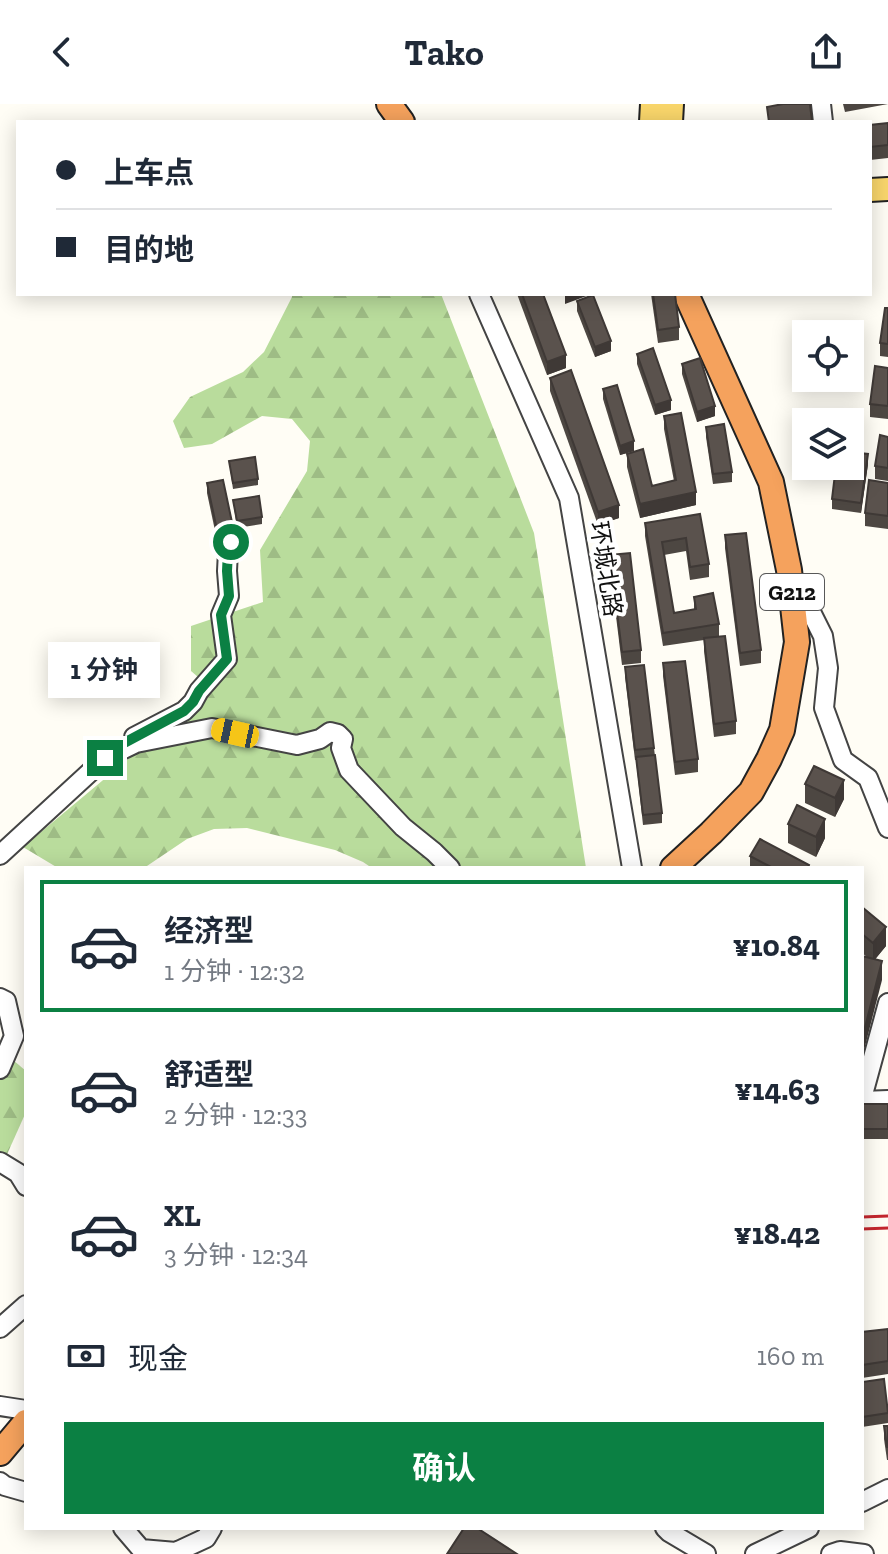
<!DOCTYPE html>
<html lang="zh">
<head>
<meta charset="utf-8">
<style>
  body { margin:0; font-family:"Zilla Slab","Noto Sans SC",serif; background:#f2f2f3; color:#1f2937; height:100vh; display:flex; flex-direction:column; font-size:30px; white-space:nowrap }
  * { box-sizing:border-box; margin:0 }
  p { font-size:26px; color:#747a83 }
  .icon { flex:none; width:44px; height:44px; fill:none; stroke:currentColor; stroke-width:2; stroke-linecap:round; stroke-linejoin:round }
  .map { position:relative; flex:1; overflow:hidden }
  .side { position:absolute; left:24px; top:762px; width:840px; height:664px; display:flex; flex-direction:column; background:#fff; border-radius:0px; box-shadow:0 4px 20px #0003 }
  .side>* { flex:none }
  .guide { position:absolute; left:16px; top:16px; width:856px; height:176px; border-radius:0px; box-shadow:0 4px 20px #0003; display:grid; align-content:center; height:176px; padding:0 40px; background:#fff }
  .buttons { position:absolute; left:792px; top:216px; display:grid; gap:16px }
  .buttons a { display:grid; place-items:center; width:72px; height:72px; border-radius:0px; background:#fff; box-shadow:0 4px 20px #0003; font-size:40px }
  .end { position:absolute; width:36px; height:36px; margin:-18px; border:10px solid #0b8043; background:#fff; box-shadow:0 0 0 4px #fff }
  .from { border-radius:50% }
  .bubble { position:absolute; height:56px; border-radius:0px; background:#fff; box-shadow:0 4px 20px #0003; font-size:26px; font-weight:700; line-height:56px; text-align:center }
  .car { position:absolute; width:24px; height:48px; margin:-24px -12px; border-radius:10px; box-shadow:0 0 6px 2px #0007; background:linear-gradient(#f5c518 24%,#345 0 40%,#f5c518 0 76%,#345 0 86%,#f5c518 0) }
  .guide b { display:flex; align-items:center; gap:28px; height:76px; font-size:30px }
  .guide b+b { border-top:2px solid #e0e1e3 }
  .guide i { width:20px; height:20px; background:#1f2937 }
  ul { padding:14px 0 0; list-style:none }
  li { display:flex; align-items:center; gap:24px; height:132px; margin:0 16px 12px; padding:0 24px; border:4px solid transparent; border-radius:0px }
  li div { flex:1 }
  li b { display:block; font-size:30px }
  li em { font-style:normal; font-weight:700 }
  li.active { border-color:#0b8043 }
  li>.icon { width:72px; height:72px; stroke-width:1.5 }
  .pay { display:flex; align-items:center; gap:20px; height:88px; padding:0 40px; font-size:30px }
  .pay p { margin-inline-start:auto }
  .action { display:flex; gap:16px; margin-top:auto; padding:16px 40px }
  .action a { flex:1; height:92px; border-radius:0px; background:#0b8043; color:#fff; font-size:32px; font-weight:700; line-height:92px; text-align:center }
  header { display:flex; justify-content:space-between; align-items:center; height:104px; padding:0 40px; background:#fff; font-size:36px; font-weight:700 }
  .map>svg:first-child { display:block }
  .forest { fill:url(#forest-firs) }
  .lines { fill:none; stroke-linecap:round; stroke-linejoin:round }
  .minor-casing { stroke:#444; stroke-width:22 }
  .major-casing { stroke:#222; stroke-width:26 }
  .highway-casing { stroke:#222; stroke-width:28 }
  .minor { stroke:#fff; stroke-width:18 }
  .major { stroke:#f9d66b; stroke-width:22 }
  .highway { stroke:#f5a25d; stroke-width:24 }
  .rail { stroke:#c4262e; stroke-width:3 }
  .wall { fill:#4d4742 }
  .shaded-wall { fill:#3f3936 }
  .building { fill:#5a524d; stroke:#3f3936; stroke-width:2 }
  .route { stroke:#0b8043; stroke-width:10 }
  .labels { text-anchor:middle; stroke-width:8; stroke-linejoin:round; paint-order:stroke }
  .shield { fill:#fff; stroke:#585858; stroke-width:2 }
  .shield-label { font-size:22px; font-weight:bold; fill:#111 }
  .street-label { font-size:24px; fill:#111; stroke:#fff }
</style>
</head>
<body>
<header><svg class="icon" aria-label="back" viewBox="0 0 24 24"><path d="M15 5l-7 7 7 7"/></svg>Tako<svg class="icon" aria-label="share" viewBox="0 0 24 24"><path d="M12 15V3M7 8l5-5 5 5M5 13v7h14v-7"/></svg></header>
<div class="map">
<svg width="888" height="1450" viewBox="0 0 888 1450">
  <defs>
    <pattern id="forest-firs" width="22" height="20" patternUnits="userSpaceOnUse" patternTransform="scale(2)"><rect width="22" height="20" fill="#b9dc9c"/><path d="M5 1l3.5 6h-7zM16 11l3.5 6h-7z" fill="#9ebc85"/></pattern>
  </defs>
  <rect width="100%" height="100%" fill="#fffdf5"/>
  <g class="forest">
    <polygon points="292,190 441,190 534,429 586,764 372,764 363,758 335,746 247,724 214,725 187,735 144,764 58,764 23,743 212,585 191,567 191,522 263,498 260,446 307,367 310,337 292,315 262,312 212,340 184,344 173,317 190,293 243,268 264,248 292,193"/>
    <polygon points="0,945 26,967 26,1008 0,1066"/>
  </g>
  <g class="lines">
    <g class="minor-casing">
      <g id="minor">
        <polyline points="821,0 823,18"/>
        <polyline points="479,190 569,394 632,764"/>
        <polyline points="792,487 807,500 823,532 828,564 824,604 843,656 868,674 888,724"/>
        <polyline points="134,633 184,607 193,598 199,587 227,555 221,511 229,492 227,467 228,447 231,438"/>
        <polyline points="105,654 136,639 212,624 297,641 320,635 330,628 338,630 343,635 341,644 349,666 403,723 434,748 450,764"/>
        <polyline points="0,751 113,647"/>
        <polyline points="0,894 6,897 14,932 0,965"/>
        <polyline points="862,994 888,899"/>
        <polyline points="862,997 888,996"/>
        <polyline points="0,1058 18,1069 26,1082"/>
        <polyline points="0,1224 26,1201"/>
        <polyline points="0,1302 26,1306"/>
        <polyline points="0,1378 5,1382 26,1388"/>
        <polyline points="862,1398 888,1385"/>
        <polyline points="123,1424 141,1445 176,1448 206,1434 212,1424"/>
        <polyline points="665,1424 669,1428 706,1450"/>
        <polyline points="755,1450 809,1424"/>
        <polyline points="831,1450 840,1447 864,1450"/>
      </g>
    </g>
    <g class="major-casing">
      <g id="major">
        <polyline points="651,18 652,0"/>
        <polyline points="671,18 672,0"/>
        <polyline points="870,86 888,85"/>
      </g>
    </g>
    <g class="highway-casing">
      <g id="highway">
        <polyline points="389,0 402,18"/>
        <polyline points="673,764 711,729 751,688 769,655 782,626 797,538 789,466 771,378 686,190"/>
        <polyline points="0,1349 26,1318"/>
      </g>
    </g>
    <use href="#minor" class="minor"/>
    <use href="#major" class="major"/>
    <use href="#highway" class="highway"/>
    <g class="rail">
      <polyline points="862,1113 888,1112"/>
      <polyline points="862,1125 888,1124"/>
    </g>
  </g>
  <g class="wall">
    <polygon points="843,0 888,0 845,8"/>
    <polygon points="888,19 888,54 870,56 870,21"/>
    <polygon points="517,190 543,190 566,264 547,271"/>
    <polygon points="651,190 675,190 679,223 679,236 658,239"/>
    <polygon points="577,197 611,247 595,253 577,207"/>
    <polygon points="888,204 888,253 880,252 880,239"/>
    <polygon points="637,250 671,306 655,311 637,260"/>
    <polygon points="682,260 715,312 697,318 682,270"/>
    <polygon points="888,264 888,315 870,313 870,300"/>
    <polygon points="550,274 619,414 598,421 550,287"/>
    <polygon points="603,285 634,347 620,351 603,295"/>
    <polygon points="664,312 696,401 640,414 627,363 627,350 652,382 674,377 664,325"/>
    <polygon points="706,323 732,368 732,378 713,380 706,333"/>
    <polygon points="888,333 888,377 875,375 875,362"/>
    <polygon points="229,357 258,375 258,381 233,385"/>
    <polygon points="868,360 861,409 832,405 832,395"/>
    <polygon points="207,379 233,433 217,436 207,389"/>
    <polygon points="888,379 888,425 865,422 865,409"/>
    <polygon points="233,396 262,413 262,420 237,424"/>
    <polygon points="700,410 709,460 709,473 690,476 686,447 664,451 674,509 694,506 694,493 719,520 719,532 736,617 736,630 714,633 704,547 704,536 663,542 645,432 645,419"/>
    <polygon points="725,431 761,546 761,559 740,562 725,444"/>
    <polygon points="610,451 641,546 641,559 622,561 610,464"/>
    <polygon points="663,559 698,655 698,668 675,671 663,572"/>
    <polygon points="625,563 654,644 662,709 662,719 643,721 636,656 635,656 625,573"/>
    <polygon points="805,680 844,695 835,713 805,699"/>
    <polygon points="788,720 825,734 816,753 788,739"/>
    <polygon points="750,752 809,764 750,764"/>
    <polygon points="862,803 886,842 875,855 882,876 867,853 862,849"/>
    <rect x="862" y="1000" width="26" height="35"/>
    <polygon points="888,1225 888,1270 862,1274 862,1228"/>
    <polygon points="862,1278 888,1307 888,1319 862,1323"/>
    <polygon points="884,1322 888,1322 888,1356 887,1356 884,1335"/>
  </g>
  <g class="shaded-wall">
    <polygon points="565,190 592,190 565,200"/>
    <polygon points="611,237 611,247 595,253 595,243"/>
    <polygon points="566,251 566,264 547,271 547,258"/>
    <polygon points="671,296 671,306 655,311 655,301"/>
    <polygon points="715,302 715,312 697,318 697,308"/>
    <polygon points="634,337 634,347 620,351 620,342"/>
    <polygon points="868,350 868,360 861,409 861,399"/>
    <polygon points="696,388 696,401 640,414 640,400"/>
    <polygon points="619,401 619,414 598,421 598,408"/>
    <polygon points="233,423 233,433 217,436 217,426"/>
    <polygon points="844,676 844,695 835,713 835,694"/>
    <polygon points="825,715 825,734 816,753 816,733"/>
    <polygon points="886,823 886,842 873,858 873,839"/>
    <polygon points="882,857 882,876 862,954 862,935"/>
  </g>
  <g class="building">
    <polygon points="783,0 810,0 812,18 769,18 767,3"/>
    <polygon points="888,19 888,41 870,43 870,21"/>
    <polygon points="522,190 543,190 566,251 547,258"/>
    <polygon points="653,190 675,190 679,223 658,226"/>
    <polygon points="593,191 611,237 595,243 577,197"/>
    <polygon points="885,204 888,204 888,240 880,239"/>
    <polygon points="653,244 671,296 655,301 637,250"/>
    <polygon points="700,254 715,302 697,308 682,260"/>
    <polygon points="875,262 888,264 888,302 870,300"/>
    <polygon points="571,266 619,401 598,408 550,274"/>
    <polygon points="617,281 634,337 620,342 603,285"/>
    <polygon points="681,309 696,388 640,400 627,350 643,345 652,382 676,376 664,312"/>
    <polygon points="724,320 732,368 713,370 706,323"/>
    <polygon points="880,331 888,333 888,364 875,362"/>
    <polygon points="850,348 868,350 861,399 832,395 836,362 850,362"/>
    <polygon points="255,353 258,375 233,379 229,357"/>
    <polygon points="223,376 233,423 217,426 207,379"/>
    <polygon points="869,376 888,379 888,412 865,409"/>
    <polygon points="259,392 262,413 237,417 233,396"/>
    <polygon points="700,410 709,460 690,463 686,434 662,438 674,509 696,505 694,493 713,489 719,520 663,529 645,419"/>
    <polygon points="746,429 761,546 740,549 725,431"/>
    <polygon points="630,449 641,546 622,548 610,451"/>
    <polygon points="725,532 736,617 714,620 704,534"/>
    <polygon points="685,557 698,655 675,658 663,559"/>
    <polygon points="644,561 654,644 635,646 625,563"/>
    <polygon points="655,651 662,709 643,711 636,653"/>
    <polygon points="814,662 844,676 835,694 805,680"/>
    <polygon points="797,701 825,715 816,733 788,720"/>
    <polygon points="760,735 809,761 808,764 773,764 750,752"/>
    <polygon points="862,803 886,823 873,839 862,830"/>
    <polygon points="862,852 882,857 862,935"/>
    <rect x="862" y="1000" width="26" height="25"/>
    <polygon points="888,1225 888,1257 862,1261 862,1228"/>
    <polygon points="884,1275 888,1309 862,1313 862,1278"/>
    <polygon points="884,1322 888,1322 888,1343 887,1343"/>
    <polygon points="464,1424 477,1424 517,1450 447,1450"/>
  </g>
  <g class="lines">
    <polyline class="route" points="105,654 124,639 184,607 193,598 199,587 227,555 221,511 229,492 227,467 228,447 231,438"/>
  </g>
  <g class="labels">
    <rect class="shield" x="760" y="470" width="64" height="36" rx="6"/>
    <g class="shield-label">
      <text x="792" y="496">G212</text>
    </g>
    <g class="street-label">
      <text transform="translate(606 465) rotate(81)" y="8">环城北路</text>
    </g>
  </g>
</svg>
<div class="buttons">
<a><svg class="icon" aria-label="locate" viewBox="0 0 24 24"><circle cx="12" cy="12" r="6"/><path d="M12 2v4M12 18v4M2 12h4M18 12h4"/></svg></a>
<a><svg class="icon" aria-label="layers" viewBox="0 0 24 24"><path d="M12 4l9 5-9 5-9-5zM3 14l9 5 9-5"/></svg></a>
</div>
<i class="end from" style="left:231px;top:438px"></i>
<i class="end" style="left:105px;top:654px"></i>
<div class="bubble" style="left:48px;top:538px;width:112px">1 分钟</div>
<i class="car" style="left:235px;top:629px;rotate:282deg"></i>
<div class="guide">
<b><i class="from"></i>上车点</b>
<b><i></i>目的地</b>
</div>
<section class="side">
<ul>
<li class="active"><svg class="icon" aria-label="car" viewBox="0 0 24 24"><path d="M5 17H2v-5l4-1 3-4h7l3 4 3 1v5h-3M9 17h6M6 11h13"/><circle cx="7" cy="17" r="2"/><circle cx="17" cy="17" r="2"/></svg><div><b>经济型</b><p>1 分钟 · 12:32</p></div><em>¥10.84</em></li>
<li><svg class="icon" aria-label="car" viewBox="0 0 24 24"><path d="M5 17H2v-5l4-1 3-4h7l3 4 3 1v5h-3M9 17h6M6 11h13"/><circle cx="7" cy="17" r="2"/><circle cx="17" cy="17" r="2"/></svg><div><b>舒适型</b><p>2 分钟 · 12:33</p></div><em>¥14.63</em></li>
<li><svg class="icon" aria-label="car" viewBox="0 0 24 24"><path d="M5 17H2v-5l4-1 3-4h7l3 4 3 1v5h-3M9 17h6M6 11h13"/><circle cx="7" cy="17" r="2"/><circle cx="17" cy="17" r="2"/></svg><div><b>XL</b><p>3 分钟 · 12:34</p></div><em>¥18.42</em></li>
</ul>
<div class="pay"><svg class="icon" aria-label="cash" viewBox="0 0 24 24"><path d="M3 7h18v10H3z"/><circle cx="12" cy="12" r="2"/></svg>现金<p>160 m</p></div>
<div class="action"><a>确认</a></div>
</section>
</div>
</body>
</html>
